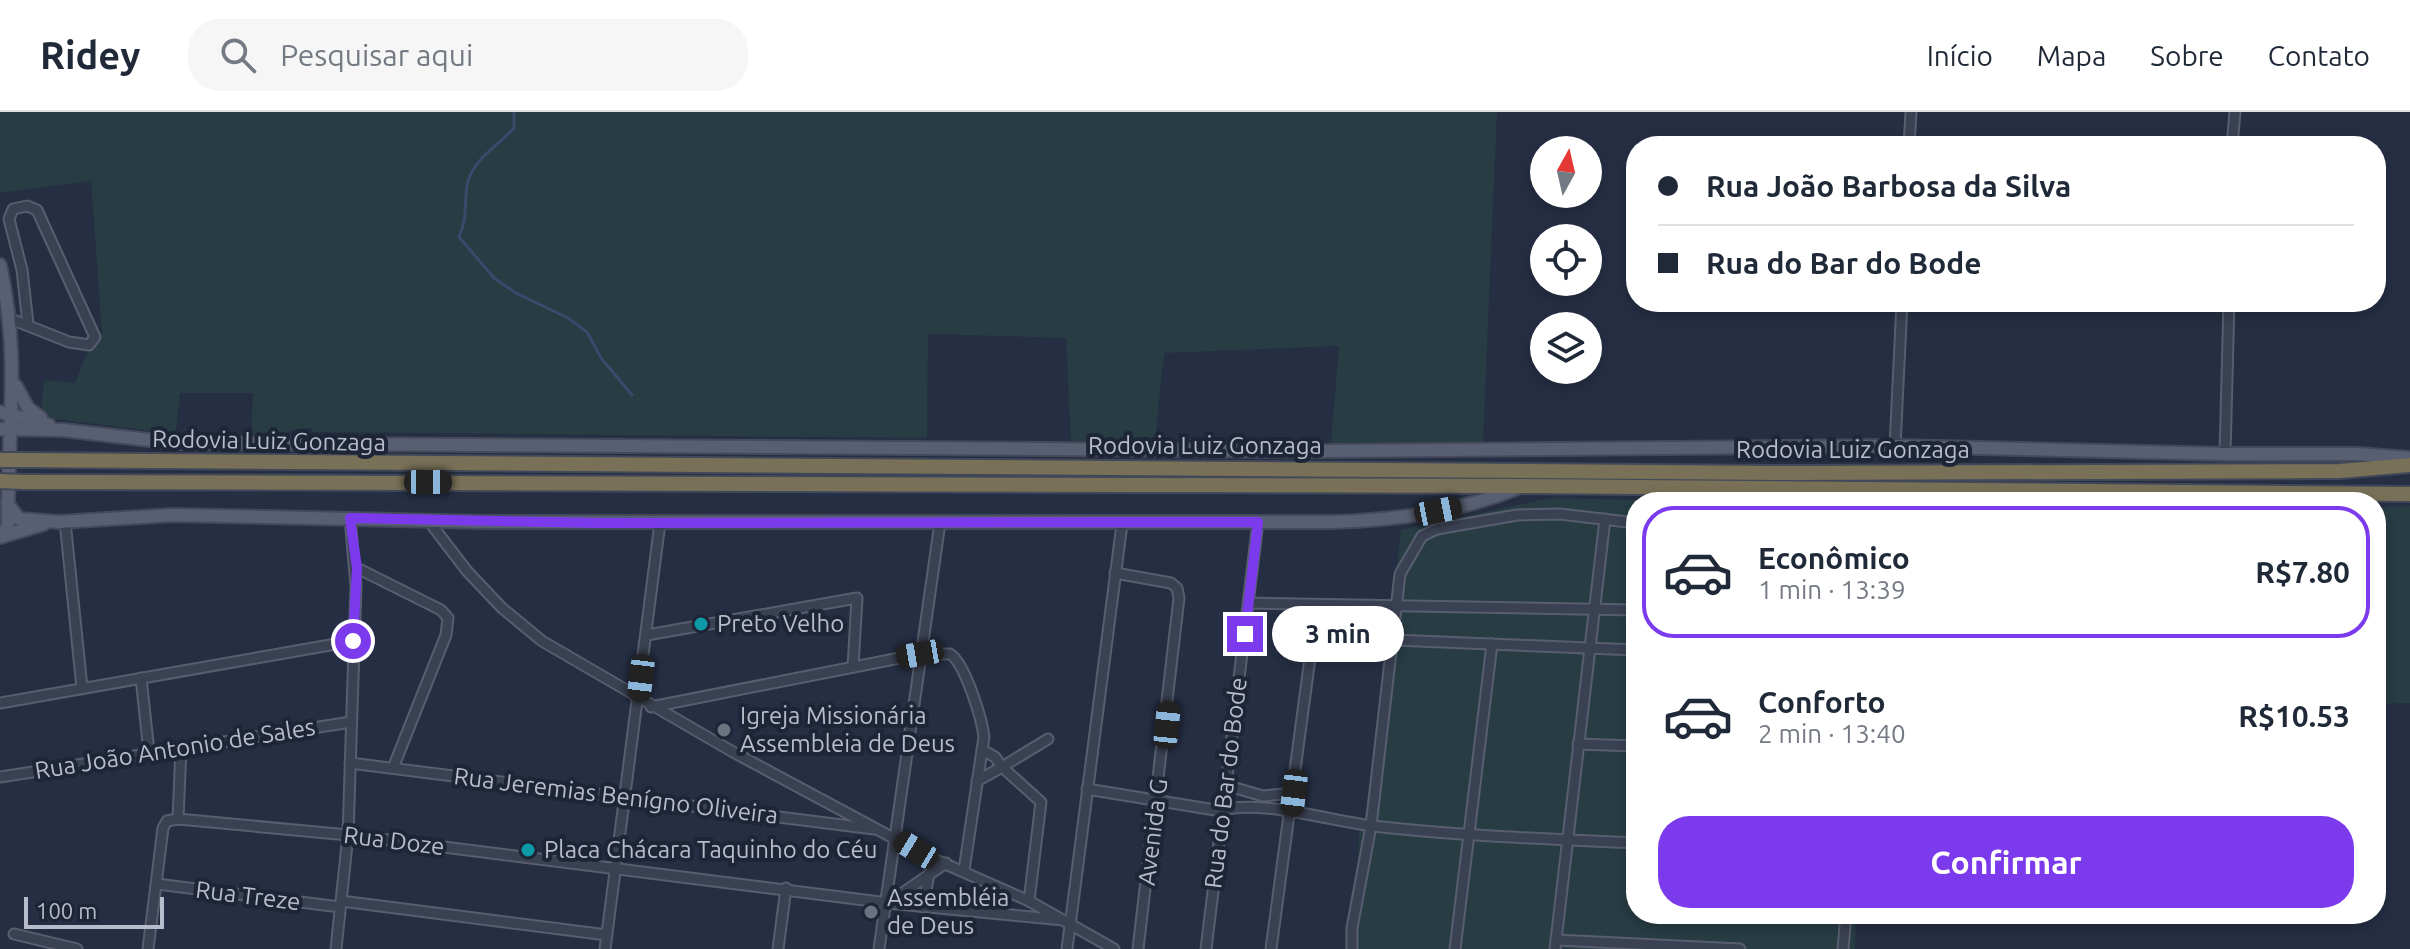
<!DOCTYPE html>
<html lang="pt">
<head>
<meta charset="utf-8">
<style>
  body { margin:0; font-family:Ubuntu,sans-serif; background:#f6f6f7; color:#1f2937; height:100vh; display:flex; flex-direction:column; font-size:30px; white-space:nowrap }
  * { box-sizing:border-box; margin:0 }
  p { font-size:26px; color:#747a83 }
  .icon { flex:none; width:44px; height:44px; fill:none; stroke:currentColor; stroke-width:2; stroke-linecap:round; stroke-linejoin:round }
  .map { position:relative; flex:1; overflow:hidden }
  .side { position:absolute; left:1626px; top:380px; width:760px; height:432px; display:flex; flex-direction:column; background:#fff; border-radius:32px; box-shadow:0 4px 12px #0003 }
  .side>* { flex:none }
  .banner { position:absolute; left:1626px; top:24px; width:760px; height:176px; border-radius:32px; box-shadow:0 4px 12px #0003; display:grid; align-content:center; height:176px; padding:0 32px; background:#fff }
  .needle { width:52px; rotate:8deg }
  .buttons { position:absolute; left:1530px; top:24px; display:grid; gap:16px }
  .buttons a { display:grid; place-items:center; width:72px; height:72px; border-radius:50%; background:#fff; box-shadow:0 4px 12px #0003; font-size:40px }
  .scale { position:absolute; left:24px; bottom:20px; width:140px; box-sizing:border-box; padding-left:8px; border:4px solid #b7bccc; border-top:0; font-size:22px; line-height:28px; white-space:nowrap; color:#b7bccc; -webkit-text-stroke:6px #1e2537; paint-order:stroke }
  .end { position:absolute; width:36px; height:36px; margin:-18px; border:10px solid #7c3aed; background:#fff; box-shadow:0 0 0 4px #fff }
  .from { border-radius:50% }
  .bubble { position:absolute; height:56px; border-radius:28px; background:#fff; box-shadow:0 4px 12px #0003; font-size:26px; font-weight:600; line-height:56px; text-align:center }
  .car { position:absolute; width:24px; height:48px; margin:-24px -12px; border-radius:10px; box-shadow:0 0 6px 2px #0007; background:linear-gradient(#222 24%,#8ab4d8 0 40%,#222 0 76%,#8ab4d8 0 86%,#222 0) }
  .banner b { display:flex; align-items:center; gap:28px; height:76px; font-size:30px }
  .banner b+b { border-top:2px solid #e0e1e3 }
  .banner i { width:20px; height:20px; background:#1f2937 }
  ul { padding:14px 0 0; list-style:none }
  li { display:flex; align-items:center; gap:24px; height:132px; margin:0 16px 12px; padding:0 16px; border:4px solid transparent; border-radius:32px }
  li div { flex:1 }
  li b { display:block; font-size:30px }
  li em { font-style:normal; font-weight:600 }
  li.on { border-color:#7c3aed }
  li>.icon { width:72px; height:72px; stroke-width:1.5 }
  .button { display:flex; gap:16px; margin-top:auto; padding:16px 32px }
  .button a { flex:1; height:92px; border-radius:32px; background:#7c3aed; color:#fff; font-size:32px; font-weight:600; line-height:92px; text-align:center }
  header { display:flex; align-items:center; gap:48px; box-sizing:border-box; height:112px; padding:0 40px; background:#fff; border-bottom:2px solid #e0e1e3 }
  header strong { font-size:38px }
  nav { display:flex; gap:44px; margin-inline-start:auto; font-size:28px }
  .search { width:560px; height:72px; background:#f6f6f7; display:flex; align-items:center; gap:20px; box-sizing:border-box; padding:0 28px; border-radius:32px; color:#747a83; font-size:30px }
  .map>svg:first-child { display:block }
  .green { fill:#273c43 }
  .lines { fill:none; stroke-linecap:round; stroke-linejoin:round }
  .stream { stroke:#3a496c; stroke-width:3 }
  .minor-casing { stroke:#585e6f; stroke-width:13 }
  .major-casing { stroke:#44495b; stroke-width:16 }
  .highway-casing { stroke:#414859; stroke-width:18 }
  .minor { stroke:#3a4152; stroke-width:9 }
  .major { stroke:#585f72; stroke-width:12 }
  .highway { stroke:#787057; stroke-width:14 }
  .highway-bridge-casing { stroke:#414859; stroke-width:18; stroke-linecap:butt }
  .highway-bridge { stroke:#787057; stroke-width:14 }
  .route { stroke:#7c3aed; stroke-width:10 }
  .culture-dot { fill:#0f9aa8; stroke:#1e2537; stroke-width:3 }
  .worship-dot { fill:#6b7280; stroke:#1e2537; stroke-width:3 }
  .labels { text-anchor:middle; stroke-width:8; stroke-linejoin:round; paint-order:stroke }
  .street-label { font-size:24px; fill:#b7bccc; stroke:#1e2537 }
  .poi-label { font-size:24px; fill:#b7bccc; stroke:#1e2537; text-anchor:start }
</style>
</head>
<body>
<header>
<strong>Ridey</strong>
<div class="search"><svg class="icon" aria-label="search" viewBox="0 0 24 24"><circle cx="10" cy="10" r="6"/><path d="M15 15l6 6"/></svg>Pesquisar aqui</div>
<nav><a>Início</a><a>Mapa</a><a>Sobre</a><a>Contato</a></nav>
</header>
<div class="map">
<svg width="2410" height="837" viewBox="0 0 2410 837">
  <rect width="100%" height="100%" fill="#252e43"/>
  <g class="green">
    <polygon points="0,0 1497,0 1483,330 1331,331 1339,234 1164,241 1155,330 1071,329 1066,226 928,222 927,326 312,320 313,316 251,324 253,281 180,281 176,322 55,307 41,300 44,268 75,271 86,243 102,220 91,69 0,81"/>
    <polygon points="1551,386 1733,390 1636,390 1636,802 1856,802 1855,837 1355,837 1359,723 1367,696 1401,418"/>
    <polygon points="2410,394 2410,591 2384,592 2376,582 2376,395"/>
  </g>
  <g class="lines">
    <path class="stream" d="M514,0V16C499,33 475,46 468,69C463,90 469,102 459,125L494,166L516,181L568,206L587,220L601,246L632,283"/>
    <g class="minor-casing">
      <g id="minor">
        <polyline points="1909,34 1911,0"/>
        <polyline points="2232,34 2235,0"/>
        <polyline points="11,207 69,230 89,233 95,225 37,98 27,94 13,97 9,107 22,158 28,212"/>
        <polyline points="1895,334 1902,190"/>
        <polyline points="2225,342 2229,190"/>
        <polyline points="428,408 467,459 502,496 542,529 733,640 925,743 1029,789 1114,837"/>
        <polyline points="65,409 82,576"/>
        <polyline points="357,456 441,498 448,506 446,523 393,656"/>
        <polyline points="1115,461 1171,471 1177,476 1179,486 1138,837"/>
        <polyline points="1249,491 1636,498"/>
        <polyline points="647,523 857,486 853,555"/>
        <polyline points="1394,528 1636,538"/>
        <polyline points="141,566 149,640"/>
        <polyline points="0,591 353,529"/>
        <path d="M651,595L920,542H950C965,551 982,607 984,625L964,758"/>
        <polyline points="1578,632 1636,634"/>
        <polyline points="982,638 995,645 1002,655 1048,627"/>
        <polyline points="350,651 874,717"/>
        <polyline points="0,665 351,610"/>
        <polyline points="977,669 1002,655 1041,690 1029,789"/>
        <polyline points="1225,673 1263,684 1294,681"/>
        <path d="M1087,677L1221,699C1256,686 1335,710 1373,714C1460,724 1548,727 1636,731"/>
        <polyline points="178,707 181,636"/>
        <polyline points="157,772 340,795"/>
        <polyline points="341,789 607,823"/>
        <polyline points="888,791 946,751"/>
        <polyline points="923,795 929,762"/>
        <polyline points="14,822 77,837"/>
        <polyline points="1556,828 1740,837"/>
        <polyline points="148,837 163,716 167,709 178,707 348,723 888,791 1063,808"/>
        <polyline points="336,837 348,723 356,474 350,406"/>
        <polyline points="605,837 660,411"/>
        <polyline points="778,837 786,776"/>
        <polyline points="879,837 940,411"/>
        <polyline points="1067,837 1122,412"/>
        <polyline points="1206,837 1258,410"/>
        <polyline points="1271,837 1317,494"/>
        <polyline points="1352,837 1352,816 1371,714 1400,462 1422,424 1437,417 1517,403 1560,402 1636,411"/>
        <polyline points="1455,837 1492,532"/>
        <polyline points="1555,837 1605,407"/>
        <polyline points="1843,837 1846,802"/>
      </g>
    </g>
    <g class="major-casing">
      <g id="major">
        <path d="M0,153C21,247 7,319 8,412L3,424"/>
        <polyline points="16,274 28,296 41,306"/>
        <polyline points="0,300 49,313"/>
        <polyline points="0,317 63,318 175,331 1325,339 1895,334 2225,342 2357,342 2410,346"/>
        <path d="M7,391L19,407L59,410L173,403L484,410H1333C1397,408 1460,400 1520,375"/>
        <polyline points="0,425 44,412"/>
      </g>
    </g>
    <g class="highway-casing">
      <g id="highway">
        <polyline points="18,348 1794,361 2340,359 2410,353"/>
        <polyline points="24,370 1523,374 2410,382"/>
      </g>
    </g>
    <use href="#minor" class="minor"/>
    <use href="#major" class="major"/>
    <use href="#highway" class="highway"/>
    <g class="highway-bridge-casing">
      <g id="highway-bridge">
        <polyline points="0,348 18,348"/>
        <polyline points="0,369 24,370"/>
      </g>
    </g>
    <use href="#highway-bridge" class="highway-bridge"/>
  </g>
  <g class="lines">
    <polyline class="route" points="353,529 357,456 350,406 601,411 1258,410 1245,522"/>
  </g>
  <g class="culture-dot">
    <circle cx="701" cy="512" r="8"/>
    <circle cx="528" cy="738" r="8"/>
  </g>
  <g class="worship-dot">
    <circle cx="724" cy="618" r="8"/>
    <circle cx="871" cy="800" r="8"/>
  </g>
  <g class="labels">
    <g class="street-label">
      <text transform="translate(269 329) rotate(1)" y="8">Rodovia Luiz Gonzaga</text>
      <text x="1205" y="342">Rodovia Luiz Gonzaga</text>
      <text x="1853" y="346">Rodovia Luiz Gonzaga</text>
      <text transform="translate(175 637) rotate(-9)" y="8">Rua João Antonio de Sales</text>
      <text transform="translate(1226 671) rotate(-83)" y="8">Rua do Bar do Bode</text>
      <text transform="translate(616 684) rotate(7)" y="8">Rua Jeremias Benígno Oliveira</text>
      <text transform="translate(1153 720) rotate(-83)" y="8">Avenida G</text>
      <text transform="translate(394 729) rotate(7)" y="8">Rua Doze</text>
      <text transform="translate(248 784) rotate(7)" y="8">Rua Treze</text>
    </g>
    <g class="poi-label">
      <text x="717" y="520">Preto Velho</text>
      <text x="740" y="612">Igreja Missionária<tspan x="740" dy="28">Assembleia de Deus</tspan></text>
      <text x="544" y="746">Placa Chácara Taquinho do Céu</text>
      <text x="887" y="794">Assembléia<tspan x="887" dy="28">de Deus</tspan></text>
    </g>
  </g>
</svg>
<div class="buttons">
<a><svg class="needle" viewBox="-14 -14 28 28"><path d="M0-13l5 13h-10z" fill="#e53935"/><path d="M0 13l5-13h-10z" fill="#747a83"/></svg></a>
<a><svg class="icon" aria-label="locate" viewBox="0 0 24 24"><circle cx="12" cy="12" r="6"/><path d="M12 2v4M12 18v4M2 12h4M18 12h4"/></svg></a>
<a><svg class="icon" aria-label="layers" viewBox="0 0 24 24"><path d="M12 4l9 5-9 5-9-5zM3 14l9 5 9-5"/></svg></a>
</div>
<div class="scale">100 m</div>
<i class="end from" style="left:353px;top:529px"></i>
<i class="end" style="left:1245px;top:522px"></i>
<div class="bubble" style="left:1272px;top:494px;width:132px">3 min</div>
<i class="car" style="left:428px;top:370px;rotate:90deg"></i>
<i class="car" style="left:1438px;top:399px;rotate:79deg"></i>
<i class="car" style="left:920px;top:542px;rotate:260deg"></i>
<i class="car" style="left:641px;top:566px;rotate:187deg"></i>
<i class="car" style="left:1167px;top:613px;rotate:6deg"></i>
<i class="car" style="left:1294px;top:681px;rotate:187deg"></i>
<i class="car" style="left:916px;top:738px;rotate:301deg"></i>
<div class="banner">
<b><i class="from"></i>Rua João Barbosa da Silva</b>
<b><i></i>Rua do Bar do Bode</b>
</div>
<section class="side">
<ul>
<li class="on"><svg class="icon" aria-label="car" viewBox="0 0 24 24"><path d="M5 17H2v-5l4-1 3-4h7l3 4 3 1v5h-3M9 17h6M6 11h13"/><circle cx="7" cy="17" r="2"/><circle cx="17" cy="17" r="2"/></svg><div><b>Econômico</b><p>1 min · 13:39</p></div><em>R$7.80</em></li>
<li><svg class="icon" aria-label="car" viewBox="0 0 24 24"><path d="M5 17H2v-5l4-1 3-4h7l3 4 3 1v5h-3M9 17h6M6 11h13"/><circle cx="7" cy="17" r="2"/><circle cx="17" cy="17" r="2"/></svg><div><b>Conforto</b><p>2 min · 13:40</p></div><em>R$10.53</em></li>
</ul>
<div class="button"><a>Confirmar</a></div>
</section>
</div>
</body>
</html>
